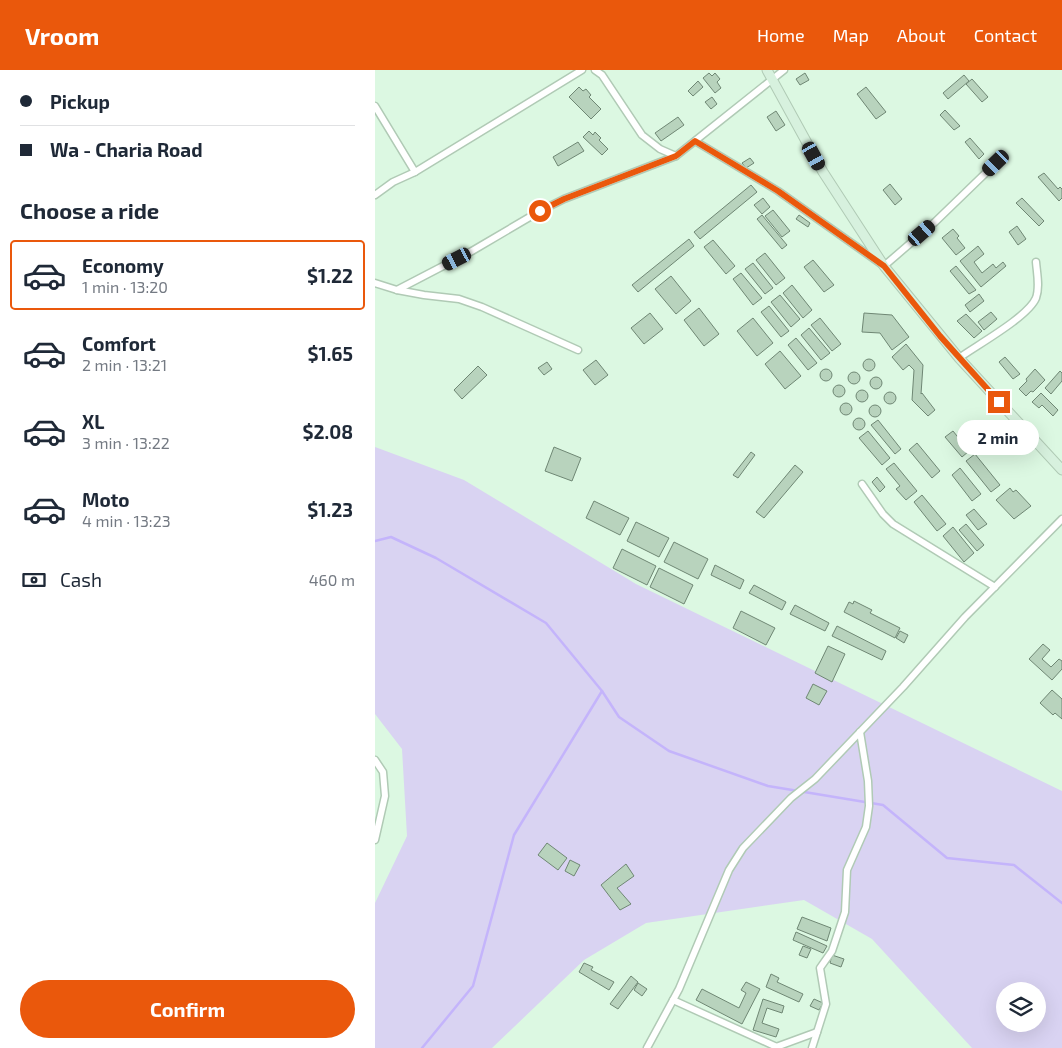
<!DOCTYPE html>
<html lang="en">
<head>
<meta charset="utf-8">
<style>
  body { margin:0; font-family:"Exo 2",sans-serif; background:#f2f2f3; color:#1f2937; height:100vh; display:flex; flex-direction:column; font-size:19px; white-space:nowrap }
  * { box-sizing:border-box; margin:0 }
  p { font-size:16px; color:#747a83 }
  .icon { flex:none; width:28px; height:28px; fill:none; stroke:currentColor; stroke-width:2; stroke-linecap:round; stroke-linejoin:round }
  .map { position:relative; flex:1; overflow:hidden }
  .panel { display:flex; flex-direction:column; background:#fff; width:375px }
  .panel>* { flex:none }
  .hud { display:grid; align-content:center; height:110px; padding:0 20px; background:#fff }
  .fabs { position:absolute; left:621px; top:912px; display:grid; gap:10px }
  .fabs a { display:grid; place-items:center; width:50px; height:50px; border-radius:50%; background:#fff; box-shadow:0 5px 20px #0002; font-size:25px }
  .end { position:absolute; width:22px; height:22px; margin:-11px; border:6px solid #ea580c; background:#fff; box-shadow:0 0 0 2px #fff }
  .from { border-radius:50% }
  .bubble { position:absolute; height:35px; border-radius:18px; background:#fff; box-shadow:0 5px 20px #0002; font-size:16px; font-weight:700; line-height:35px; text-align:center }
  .car { position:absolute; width:15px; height:30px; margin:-15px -8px; border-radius:6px; box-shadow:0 0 4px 1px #0007; background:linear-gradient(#222 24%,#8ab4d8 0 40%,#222 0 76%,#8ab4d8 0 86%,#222 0) }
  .hud b { display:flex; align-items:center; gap:18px; height:48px; font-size:19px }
  .hud b+b { border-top:1px solid #e0e1e3 }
  .hud i { width:12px; height:12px; background:#1f2937 }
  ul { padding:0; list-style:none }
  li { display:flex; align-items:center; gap:15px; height:70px; margin:0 10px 8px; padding:0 10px; border:2px solid transparent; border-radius:5px }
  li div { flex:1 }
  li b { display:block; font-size:19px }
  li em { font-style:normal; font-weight:700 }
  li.on { border-color:#ea580c }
  li>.icon { width:45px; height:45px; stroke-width:1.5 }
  h2 { padding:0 20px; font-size:22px; line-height:60px }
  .pay { display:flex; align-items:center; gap:12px; height:55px; padding:0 20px; font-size:19px }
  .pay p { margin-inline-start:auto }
  .button { display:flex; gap:10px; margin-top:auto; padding:10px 20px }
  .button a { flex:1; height:58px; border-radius:30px; background:#ea580c; color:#fff; font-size:20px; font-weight:700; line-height:58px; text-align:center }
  header { display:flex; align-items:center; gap:30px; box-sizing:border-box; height:70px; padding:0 25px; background:#ea580c; color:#fff }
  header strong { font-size:24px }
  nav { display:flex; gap:28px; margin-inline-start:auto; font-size:18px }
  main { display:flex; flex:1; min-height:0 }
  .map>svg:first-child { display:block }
  .green { fill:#d9d3f2; fill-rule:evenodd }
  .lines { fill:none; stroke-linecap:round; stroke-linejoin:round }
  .stream { stroke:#c4b4fb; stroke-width:2.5 }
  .building { fill:#b8d3bd; stroke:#6f8774 }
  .street-casing { stroke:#b0cab5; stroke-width:9 }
  .secondary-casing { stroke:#b0cab5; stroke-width:11 }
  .street { stroke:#fff; stroke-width:6 }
  .secondary { stroke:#d7f1de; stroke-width:9 }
  .route { stroke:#ea580c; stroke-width:6 }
</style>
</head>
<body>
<header>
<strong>Vroom</strong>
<nav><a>Home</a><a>Map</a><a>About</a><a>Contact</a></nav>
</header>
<main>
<section class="panel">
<div class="hud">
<b><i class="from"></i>Pickup</b>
<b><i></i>Wa - Charia Road</b>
</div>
<h2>Choose a ride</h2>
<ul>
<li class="on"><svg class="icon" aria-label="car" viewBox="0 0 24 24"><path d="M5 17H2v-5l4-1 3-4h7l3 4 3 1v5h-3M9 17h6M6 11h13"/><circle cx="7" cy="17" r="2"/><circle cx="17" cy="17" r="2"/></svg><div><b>Economy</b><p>1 min · 13:20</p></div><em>$1.22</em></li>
<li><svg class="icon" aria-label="car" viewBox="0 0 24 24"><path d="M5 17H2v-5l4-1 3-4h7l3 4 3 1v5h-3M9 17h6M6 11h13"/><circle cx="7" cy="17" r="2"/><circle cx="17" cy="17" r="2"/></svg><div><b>Comfort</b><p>2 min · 13:21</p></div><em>$1.65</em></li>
<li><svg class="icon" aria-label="car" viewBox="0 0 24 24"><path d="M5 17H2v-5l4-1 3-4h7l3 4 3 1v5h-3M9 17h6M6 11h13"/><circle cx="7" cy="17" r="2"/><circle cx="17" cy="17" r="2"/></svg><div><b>XL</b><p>3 min · 13:22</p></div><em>$2.08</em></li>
<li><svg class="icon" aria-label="car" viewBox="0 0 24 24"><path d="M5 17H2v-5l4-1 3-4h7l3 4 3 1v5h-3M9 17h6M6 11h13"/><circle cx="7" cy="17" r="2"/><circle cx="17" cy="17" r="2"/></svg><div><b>Moto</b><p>4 min · 13:23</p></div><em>$1.23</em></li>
</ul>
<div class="pay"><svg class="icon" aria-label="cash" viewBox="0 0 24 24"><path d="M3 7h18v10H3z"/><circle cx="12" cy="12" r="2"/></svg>Cash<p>460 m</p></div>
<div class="button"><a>Confirm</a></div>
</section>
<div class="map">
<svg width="687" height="978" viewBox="0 0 687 978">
  <rect width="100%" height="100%" fill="#dcf8e2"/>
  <path class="green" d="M0,377L89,410L261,514L687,721V978H597L497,869L429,830L271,853L209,890L117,978H0V833L32,766L27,679L0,644ZM630,921H662V954H630Z"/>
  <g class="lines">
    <g class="stream">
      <polyline points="0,471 16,467 61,488 171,553 227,621 244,647 294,681 393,716 508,735 572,788 639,795 687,833"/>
      <polyline points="47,978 98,916 139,765 227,621"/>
    </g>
  </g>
  <g class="building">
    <polygon points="334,3 337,6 340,3 345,9 342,12 346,18 340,23 328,8"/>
    <polygon points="430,3 434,10 425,15 421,9"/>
    <polygon points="589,5 594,11 573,29 568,23"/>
    <polygon points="597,9 613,27 607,32 591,14"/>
    <polygon points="323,11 328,17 318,26 313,21"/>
    <polygon points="204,17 208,21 211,19 216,25 214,27 226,39 216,49 194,27"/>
    <polygon points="491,17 511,42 501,49 482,24"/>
    <polygon points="337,27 342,34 336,39 330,32"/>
    <polygon points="570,40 585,56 579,60 565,45"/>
    <polygon points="401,41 410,55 401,61 392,47"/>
    <polygon points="303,47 309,55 286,71 280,63"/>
    <polygon points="214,61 218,65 220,62 226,68 224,70 233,79 227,85 208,67"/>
    <polygon points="595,68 609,84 604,89 590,72"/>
    <polygon points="203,72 209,81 183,96 178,87"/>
    <polygon points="375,88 379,93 371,98 367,93"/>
    <polygon points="669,103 683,119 685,117 687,119 687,128 684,131 663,107"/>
    <polygon points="515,114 527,129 520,135 508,120"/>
    <polygon points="376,115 382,122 325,169 319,162"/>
    <polygon points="388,128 395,137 387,144 379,135"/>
    <polygon points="647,128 669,151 664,156 641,133"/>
    <polygon points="398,140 415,161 407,167 390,146"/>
    <polygon points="387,145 412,175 407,179 382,149"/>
    <polygon points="424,145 435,153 433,157 421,149"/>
    <polygon points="642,156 651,169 643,175 634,162"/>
    <polygon points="578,159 584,166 582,168 590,178 581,185 567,168"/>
    <polygon points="314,169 319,176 263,222 257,215"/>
    <polygon points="338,170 360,196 351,204 329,177"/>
    <polygon points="603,176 609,184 599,192 607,203 618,194 621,198 628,192 631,196 606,217 585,191"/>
    <polygon points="390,183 410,208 401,215 381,190"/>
    <polygon points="438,190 459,215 449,222 429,197"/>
    <polygon points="378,193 398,218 390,224 370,199"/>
    <polygon points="581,196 601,220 594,224 575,201"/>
    <polygon points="366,203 387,228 378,235 358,209"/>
    <polygon points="296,206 316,231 301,244 280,219"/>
    <polygon points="417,215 437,240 428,248 408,223"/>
    <polygon points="604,224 609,231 595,242 590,235"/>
    <polygon points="405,225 425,249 416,257 396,232"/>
    <polygon points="394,236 414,261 406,267 386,242"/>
    <polygon points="324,238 344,264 329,276 309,250"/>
    <polygon points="616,242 622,249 609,260 603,252"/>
    <polygon points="275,243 288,259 269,274 256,258"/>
    <polygon points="489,243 517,245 534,267 517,280 505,263 487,262"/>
    <polygon points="591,244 607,261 599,268 582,251"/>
    <polygon points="378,248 398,273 382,286 362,261"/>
    <polygon points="445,248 466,274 457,281 436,255"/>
    <polygon points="434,258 455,283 446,290 426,265"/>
    <polygon points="421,268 442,293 433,300 413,275"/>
    <polygon points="531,274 548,295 546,324 547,323 560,340 553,346 537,330 539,300 534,295 528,300 517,287"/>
    <polygon points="405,281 426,306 410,319 390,294"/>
    <polygon points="630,287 645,304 638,309 624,292"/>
    <circle cx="494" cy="295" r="6"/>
    <polygon points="221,290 233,305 220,315 208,300"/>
    <polygon points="172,292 177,299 169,305 163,298"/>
    <polygon points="103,296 112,305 87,329 79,320"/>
    <polygon points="660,299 670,310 658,322 656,321 651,326 644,319 652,311 651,309"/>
    <circle cx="451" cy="305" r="6"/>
    <polygon points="685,301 687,303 687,311 676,324 670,318"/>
    <circle cx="479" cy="308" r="6"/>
    <circle cx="501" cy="313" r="6"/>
    <circle cx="464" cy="321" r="6"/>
    <circle cx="487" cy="326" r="6"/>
    <circle cx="515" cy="328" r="6"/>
    <polygon points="666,323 683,340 678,346 667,335 664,338 657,332"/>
    <circle cx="471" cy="339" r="6"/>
    <circle cx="500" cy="341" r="6"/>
    <circle cx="484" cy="354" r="6"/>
    <polygon points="503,350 526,379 520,384 496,355"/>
    <polygon points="493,361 515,388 507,395 484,368"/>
    <polygon points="578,361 594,381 587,387 570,367"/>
    <polygon points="542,373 565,401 557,408 534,380"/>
    <polygon points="179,377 206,388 197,411 170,401"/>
    <polygon points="376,382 380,385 363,408 358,405"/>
    <polygon points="600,384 625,415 616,422 591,391"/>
    <polygon points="519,393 542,421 531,430 521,419 525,416 511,399"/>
    <polygon points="420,395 428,402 389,448 381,442"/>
    <polygon points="585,398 606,424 597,431 577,405"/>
    <polygon points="502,407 510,417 505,422 497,412"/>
    <polygon points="635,418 638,422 641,420 656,436 639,449 621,430"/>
    <polygon points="547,425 571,454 562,461 539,432"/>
    <polygon points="219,431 254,448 245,465 211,448"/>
    <polygon points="599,439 612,454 603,460 591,445"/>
    <polygon points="261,452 294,468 284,487 252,471"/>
    <polygon points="591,454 609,475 602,481 584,460"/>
    <polygon points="578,457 599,483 589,492 568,466"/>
    <polygon points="299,472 333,489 323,509 289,492"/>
    <polygon points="247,479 281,496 272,515 238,498"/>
    <polygon points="340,495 369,510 365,519 336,505"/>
    <polygon points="284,498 318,515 309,534 275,517"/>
    <polygon points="379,515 411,532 407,540 374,523"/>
    <polygon points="479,531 497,540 495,543 525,558 520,568 469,542 474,532 478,534"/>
    <polygon points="420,535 454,553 450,561 415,544"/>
    <polygon points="366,541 400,558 391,575 358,558"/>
    <polygon points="462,556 511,581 507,590 457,566"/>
    <polygon points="525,561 533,565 529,573 521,568"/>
    <polygon points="668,574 675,580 667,589 676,597 684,589 687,591 687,599 677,610 654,589"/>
    <polygon points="453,576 470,584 457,612 440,603"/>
    <polygon points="438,614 452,621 444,635 431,628"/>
    <polygon points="677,620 687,629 687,649 680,643 678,645 665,633"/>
    <polygon points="172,773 192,788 183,800 163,785"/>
    <polygon points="195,790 205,795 199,806 190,801"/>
    <polygon points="251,794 259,806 242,818 256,834 245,840 226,815"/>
    <polygon points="427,847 456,858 452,871 422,859"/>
    <polygon points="421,862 452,876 448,883 418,870"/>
    <polygon points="428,876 436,879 432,888 424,885"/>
    <polygon points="457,885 469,889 466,897 455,893"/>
    <polygon points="209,893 218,897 216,900 239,912 234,920 204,902"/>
    <polygon points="396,904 404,908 402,912 428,924 424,932 391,917"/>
    <polygon points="256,906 263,912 243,939 235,934"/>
    <polygon points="371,912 385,919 367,954 321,930 327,919 364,938 371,923 366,920"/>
    <polygon points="263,913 272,919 267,926 259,920"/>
    <polygon points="388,929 409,936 407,943 392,938 387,953 404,959 401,967 378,960"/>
    <polygon points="439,929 448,933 444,940 435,936"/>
  </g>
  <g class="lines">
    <g class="street-casing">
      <g id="street">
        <polyline points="220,0 227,5 267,65 285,79 301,86"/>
        <polyline points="0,36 40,102"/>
        <polyline points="320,71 403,121 509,196 560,152 621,93"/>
        <polyline points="0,125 18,112 40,102 207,0"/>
        <polyline points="0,213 22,220 49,225 84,229 107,237 203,280"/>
        <polyline points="22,220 97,181 165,141 189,129 301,86 409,0"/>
        <path d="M584,288C602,275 653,247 661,228C665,217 662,204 661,192"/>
        <polyline points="487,414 508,444 518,454 620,517"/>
        <polyline points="0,690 8,702 10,726 0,770"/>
        <polyline points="298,930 404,978"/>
        <polyline points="401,977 442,962"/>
        <polyline points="272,978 304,919 354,800 368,778 416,728 440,709 528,617 590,547 687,449"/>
        <polyline points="437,978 451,934 445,898 457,881 470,842 472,800 491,757 494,736 493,711 485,662"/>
      </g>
    </g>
    <g class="secondary-casing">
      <polyline id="secondary" points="392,0 448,102 509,196 584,288 687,400"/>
    </g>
    <use href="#street" class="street"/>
    <use href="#secondary" class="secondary"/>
  </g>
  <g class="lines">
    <polyline class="route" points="165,141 189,129 301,86 320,71 403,121 509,196 565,266 624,332"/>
  </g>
</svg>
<div class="fabs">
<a><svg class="icon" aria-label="layers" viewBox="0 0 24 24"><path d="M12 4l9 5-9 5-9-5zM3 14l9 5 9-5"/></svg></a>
</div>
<i class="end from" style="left:165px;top:141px"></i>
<i class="end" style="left:624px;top:332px"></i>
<div class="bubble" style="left:582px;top:350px;width:82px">2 min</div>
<i class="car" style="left:439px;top:86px;rotate:151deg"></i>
<i class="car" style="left:621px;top:93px;rotate:226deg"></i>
<i class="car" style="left:547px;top:163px;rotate:49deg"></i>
<i class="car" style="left:82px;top:189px;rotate:243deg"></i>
</div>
</main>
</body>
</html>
